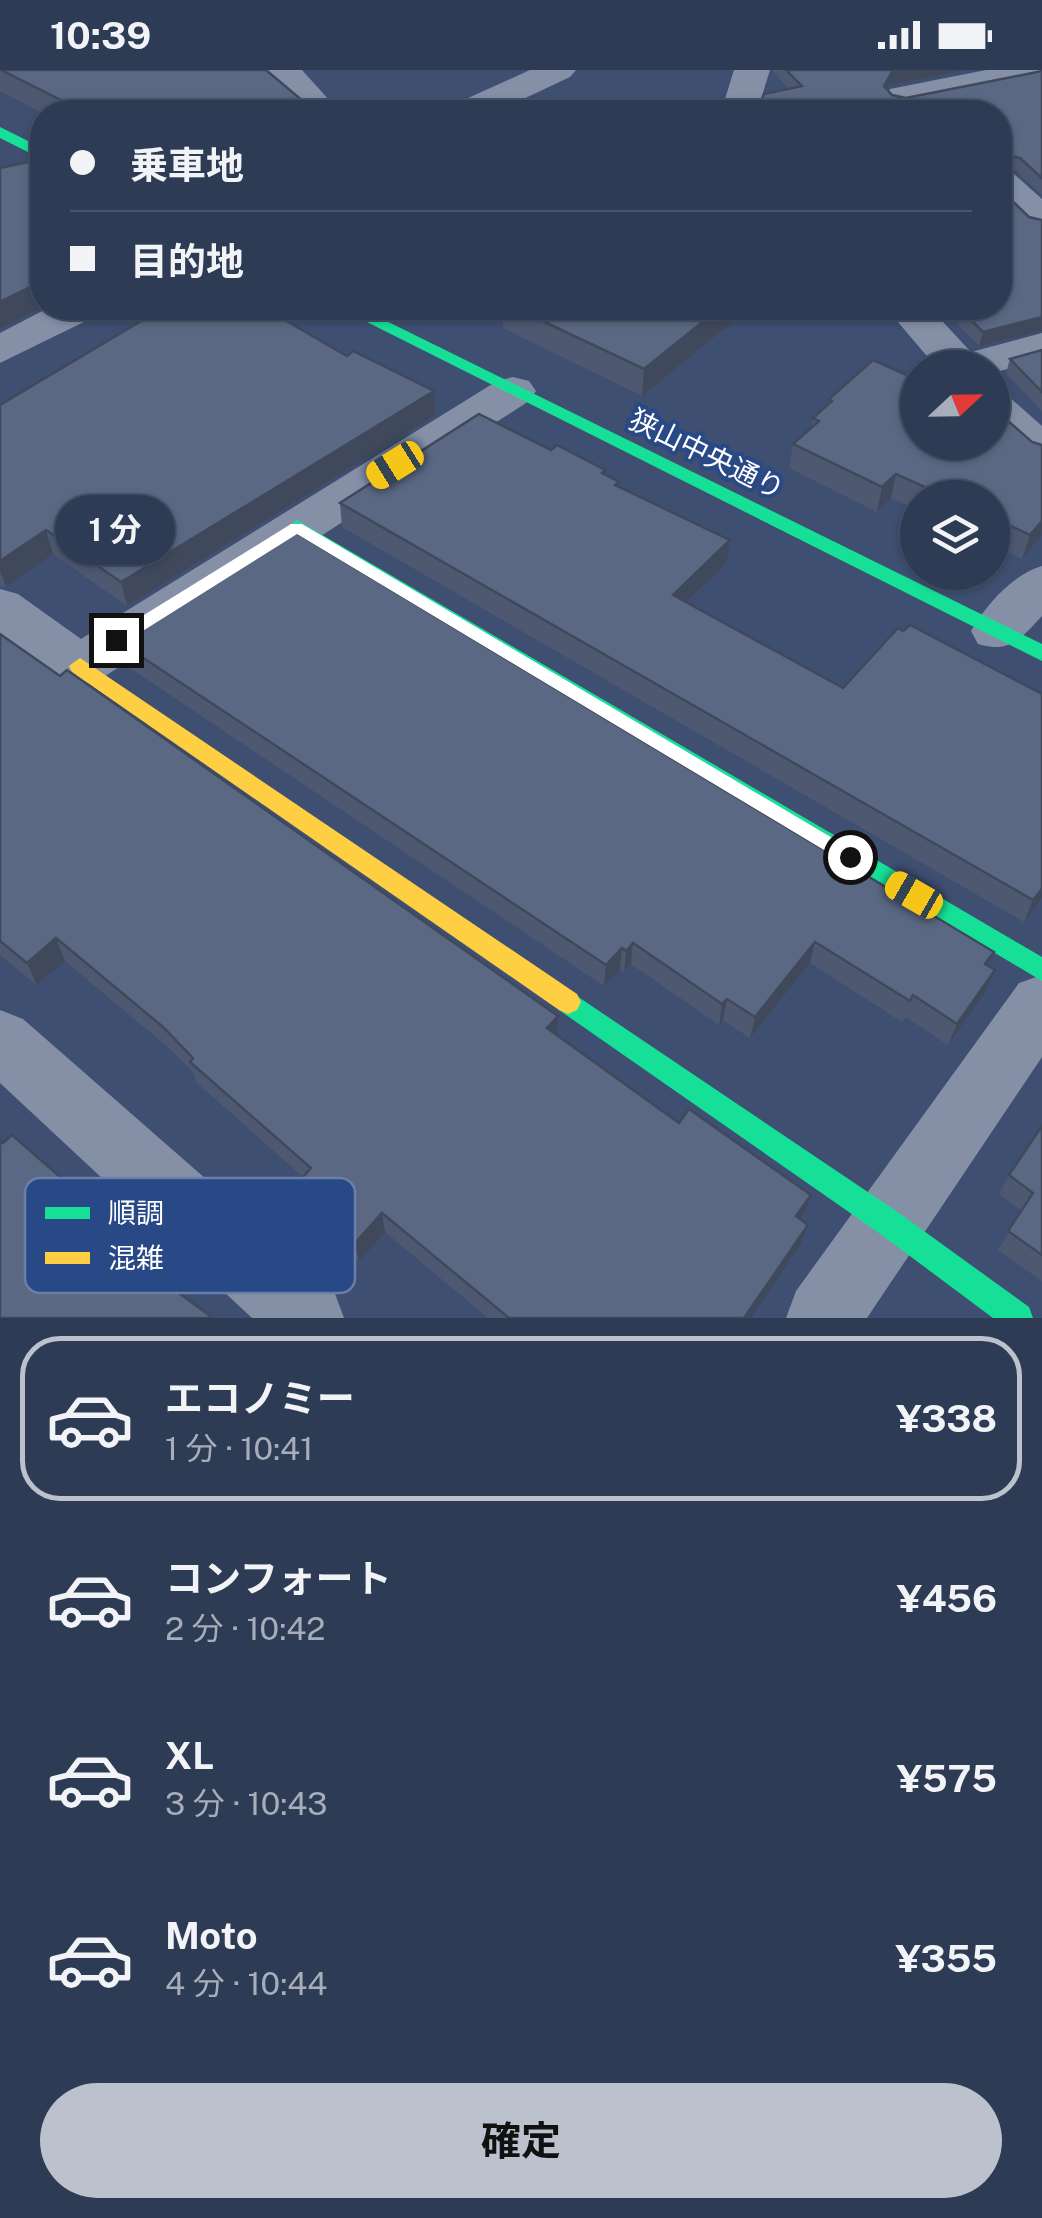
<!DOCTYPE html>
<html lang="ja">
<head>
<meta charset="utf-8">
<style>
  body { margin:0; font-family:"Public Sans","Noto Sans JP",sans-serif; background:#36425b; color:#f1f3f6; height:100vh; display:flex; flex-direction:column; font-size:38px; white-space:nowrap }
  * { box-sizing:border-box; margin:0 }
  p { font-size:32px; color:#a7adb9 }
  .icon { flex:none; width:55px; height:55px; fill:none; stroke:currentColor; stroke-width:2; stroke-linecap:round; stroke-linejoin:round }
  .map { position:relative; height:1248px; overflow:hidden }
  .drawer { display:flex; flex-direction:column; background:#2e3b55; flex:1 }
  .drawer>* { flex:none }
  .top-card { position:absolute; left:30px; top:30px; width:982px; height:220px; border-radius:40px; box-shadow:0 2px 8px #0004,0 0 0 2px #49556c; display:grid; align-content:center; height:220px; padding:0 40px; background:#2e3b55 }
  .needle { width:65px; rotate:68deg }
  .tools { position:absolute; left:900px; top:280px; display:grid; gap:20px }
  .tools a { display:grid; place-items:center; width:110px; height:110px; border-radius:50%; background:#2e3b55; box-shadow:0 2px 8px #0004,0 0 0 2px #49556c; font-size:50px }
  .end { position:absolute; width:45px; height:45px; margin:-22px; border:12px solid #fff; background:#111; box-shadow:0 0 0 5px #111 }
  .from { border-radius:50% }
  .bubble { position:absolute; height:70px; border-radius:35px; background:#2e3b55; box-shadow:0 2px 8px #0004,0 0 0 2px #49556c; font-size:32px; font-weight:700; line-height:70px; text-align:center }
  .car { position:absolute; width:30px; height:60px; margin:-30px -15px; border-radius:12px; box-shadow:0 0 8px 2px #0007; background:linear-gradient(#f5c518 24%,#345 0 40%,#f5c518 0 76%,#345 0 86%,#f5c518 0) }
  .top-card b { display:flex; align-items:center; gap:35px; height:95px; font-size:38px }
  .top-card b+b { border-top:2px solid #49556c }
  .top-card i { width:25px; height:25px; background:#f1f3f6 }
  ul { padding:18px 0 0; list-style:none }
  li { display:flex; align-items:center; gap:30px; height:165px; margin:0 20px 15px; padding:0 20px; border:5px solid transparent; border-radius:40px }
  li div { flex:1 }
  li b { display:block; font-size:38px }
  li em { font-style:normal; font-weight:700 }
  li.current { border-color:#bbc1cd }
  li>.icon { width:90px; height:90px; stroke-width:1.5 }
  .button { display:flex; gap:20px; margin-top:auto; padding:20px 40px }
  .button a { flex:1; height:115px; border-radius:60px; background:#bbc1cd; color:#111; font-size:40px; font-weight:700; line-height:115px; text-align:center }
  .status { display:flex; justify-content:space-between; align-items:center; height:70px; padding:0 50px; background:#2e3b55; direction:ltr }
  .status svg { height:28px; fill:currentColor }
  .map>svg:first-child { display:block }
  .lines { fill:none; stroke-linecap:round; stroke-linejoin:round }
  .street { fill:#8590a7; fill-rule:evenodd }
  .fast { fill:#16e098; fill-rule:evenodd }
  .slow { fill:#ffcf43; fill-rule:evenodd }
  .wall { fill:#4e5971 }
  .shaded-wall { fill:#40495c }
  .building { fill:#5b6883; stroke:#40495c; stroke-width:2.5 }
  .route { fill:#fff }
  .labels { text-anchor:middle; stroke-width:8; stroke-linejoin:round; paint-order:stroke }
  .street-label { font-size:28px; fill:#fff; stroke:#294886 }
  .key { fill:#294886; stroke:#697faa; stroke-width:2.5 }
  .key-label { font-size:28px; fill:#fff }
</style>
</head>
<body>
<div class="status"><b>10:39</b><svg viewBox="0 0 49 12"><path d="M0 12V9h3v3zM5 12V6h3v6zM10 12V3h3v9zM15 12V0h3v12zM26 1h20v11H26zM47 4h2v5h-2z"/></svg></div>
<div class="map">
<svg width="1042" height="1248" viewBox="0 0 1042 1248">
  <rect width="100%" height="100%" fill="#3e4f71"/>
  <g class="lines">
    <g class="street">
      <polygon points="265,0 302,0 340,42 303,42"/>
      <polygon points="530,0 576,0 570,7 496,42 450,42 455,34"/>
      <polygon points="734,0 770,0 757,42 721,42"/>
      <polygon points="986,0 1042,0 1042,10 903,38 890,35 885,27 890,19"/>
      <polygon points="1000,100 1014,104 1042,129 1042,162 1028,158 1000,133"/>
      <polygon points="48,238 100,238 94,247 0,293 0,263"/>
      <polygon points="886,238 930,238 971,282 1042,263 1042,290 992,303 992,298 937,298"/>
      <path d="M513,307L529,311L536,321L529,331L99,610C60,622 30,587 0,564V519L18,524L81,569L497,311Z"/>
      <polygon points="992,322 1008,326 1042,356 1042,397 1025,393 992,362"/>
      <path d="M1042,496V546C1021,568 1010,584 978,574L971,561C986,535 1013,504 1042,496Z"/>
      <polygon points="1042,905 1042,987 867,1248 786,1248 796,1221 1019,913"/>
      <polygon points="0,940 23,949 334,1221 344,1248 252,1248 0,1013"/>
    </g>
    <g class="fast">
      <polygon points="0,57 42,78 42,89 0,68"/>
      <polygon points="339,238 360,238 1042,574 1042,591"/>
      <polygon points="297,450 1042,887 1042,911 290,462 287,457"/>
      <polygon points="568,920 899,1143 1029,1237 1033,1248 993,1248 879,1163 559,940 555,932 559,924"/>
    </g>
    <polygon class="slow" points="80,588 577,924 581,932 577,940 568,944 559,940 72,602 69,596"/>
  </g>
  <g class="wall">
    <polygon points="0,0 316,42 42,43 0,21"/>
    <polygon points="773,0 967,0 889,15 887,19 892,25 906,28 1042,1 1042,125 1016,101 1001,98 1000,42 761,42 762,29 789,19 773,2"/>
    <polygon points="1000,119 1029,147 1042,150 1042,261 979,276 942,238 1000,238"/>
    <polygon points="503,238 750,238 642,326 503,258"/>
    <polygon points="1042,280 1042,341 1006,303 1010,289"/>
    <polygon points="347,286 434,321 436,345 127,536 53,484 6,517 0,516 0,335"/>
    <polygon points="829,329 1042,375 1042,465 1022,489 992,475 992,428 918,428 918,440 891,428 877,442 789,398 793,374 812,358 813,348 828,335"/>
    <polygon points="551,380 605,404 619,412 619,416 730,470 727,493 686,533 843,618 1042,624 1042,828 1024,852 342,457 340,433"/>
    <polygon points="0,564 804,1144 801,1149 808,1155 801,1174 751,1248 488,1248 385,1162 359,1192 296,1140 291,1120 303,1107 197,1013 193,1002 170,979 65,891 37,915 0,885"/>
    <polygon points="121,573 988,896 995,900 986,921 948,975 906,947 902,952 810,893 750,968 723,950 719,955 631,894 624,902 620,900 604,916 127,596"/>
    <polygon points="1042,1056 1042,1211 998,1180 1022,1141 999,1124 1009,1105"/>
  </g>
  <g class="shaded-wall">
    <polygon points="902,0 967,0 889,15 882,29 884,16 892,2"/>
    <polygon points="42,211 42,237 0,259 0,232"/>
    <polygon points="96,238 123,238 99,247"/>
    <polygon points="720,238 750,238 642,326 644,299"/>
    <polygon points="1042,247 1042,261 979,276 983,262"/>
    <polygon points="434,321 436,345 127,536 121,512"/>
    <polygon points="896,404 891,428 877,442 882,417"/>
    <polygon points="1042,451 1042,465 1022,489 1030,465"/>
    <polygon points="46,460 53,484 6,517 0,501 0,491"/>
    <polygon points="730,470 727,493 670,548 673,525"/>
    <polygon points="1042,819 1042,828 1024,852 1033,830"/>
    <polygon points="56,868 65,891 37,915 27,893"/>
    <polygon points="815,872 810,893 750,968 755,947"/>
    <polygon points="633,873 631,894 624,902 626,881"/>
    <polygon points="622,878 620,900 604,916 606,895"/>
    <polygon points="995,900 986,921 948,975 957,954"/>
    <polygon points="727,929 723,950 719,955 722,934"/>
    <polygon points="558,946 557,968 547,958"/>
    <polygon points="811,1125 804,1144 790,1165 796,1146"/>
    <polygon points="382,1143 385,1162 359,1192 355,1173"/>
    <polygon points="808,1155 801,1174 751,1248 744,1248"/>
    <polygon points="151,1186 159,1203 150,1213 142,1196"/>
  </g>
  <g class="building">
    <polygon points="1,0 266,0 316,42 85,42"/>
    <polygon points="786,0 902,0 892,2 884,16 892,25 906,28 1042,1 1042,108 1020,88 1001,83 1000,112 1000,42 776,42 762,29 764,24 802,16"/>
    <polygon points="42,89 42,211 0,232 0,98"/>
    <polygon points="1000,119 1029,147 1042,150 1042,247 983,262 959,238 1000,238"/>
    <polygon points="163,238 253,238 272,248 276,245 347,286 353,281 434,321 121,512 46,460 0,491 0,335"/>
    <polygon points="515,238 720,238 644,299"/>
    <polygon points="1042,280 1042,322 1010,289"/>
    <polygon points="873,290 918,310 918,372 992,372 992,343 1006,349 1032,372 1042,375 1042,451 1030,465 992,447 992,428 949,428 896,404 882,417 793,374 819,351 813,348 832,331 829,329"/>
    <polygon points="479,344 551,380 557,375 605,400 602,403 619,412 615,415 730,470 673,525 843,618 898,558 903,561 910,555 1042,624 1042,819 1033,830 340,433"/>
    <polygon points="295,462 994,882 985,894 995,900 957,954 913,925 910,931 815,872 755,947 727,929 722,934 633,873 626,881 622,878 606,895 121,573"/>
    <polygon points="0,564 60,606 67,600 558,946 547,958 679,1053 689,1039 811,1125 796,1146 808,1155 744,1248 509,1248 382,1143 355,1173 291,1120 311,1098 190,992 193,988 163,957 56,868 27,893 0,871"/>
    <polygon points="1042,1056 1042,1185 1008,1161 1033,1123 1009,1105"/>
    <polygon points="12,1065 151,1186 142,1196 213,1248 0,1248 0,1070 3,1073"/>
  </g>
  <polygon class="route" points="291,454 302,454 856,782 856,792 844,792 297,464 122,574 110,574 110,566"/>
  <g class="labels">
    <g class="street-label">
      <text transform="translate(707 384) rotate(26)" y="10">狭山中央通り</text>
    </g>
  </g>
  <rect x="25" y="1108" width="330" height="115" rx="15" class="key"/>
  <rect x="45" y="1137" width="45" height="12" fill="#16e098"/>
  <rect x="45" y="1182" width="45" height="12" fill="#ffcf43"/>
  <g class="key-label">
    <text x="108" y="1153">順調</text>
    <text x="108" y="1198">混雑</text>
  </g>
</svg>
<div class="tools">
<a><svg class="needle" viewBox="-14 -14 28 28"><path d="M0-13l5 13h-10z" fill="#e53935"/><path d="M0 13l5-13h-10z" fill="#a7adb9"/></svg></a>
<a><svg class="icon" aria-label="layers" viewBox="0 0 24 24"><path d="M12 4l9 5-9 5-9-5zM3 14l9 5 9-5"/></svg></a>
</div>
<i class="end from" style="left:850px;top:787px"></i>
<i class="end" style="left:116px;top:570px"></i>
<div class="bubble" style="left:55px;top:425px;width:120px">1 分</div>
<i class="car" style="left:395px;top:395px;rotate:238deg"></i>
<i class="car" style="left:914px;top:825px;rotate:300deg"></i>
<div class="top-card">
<b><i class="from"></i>乗車地</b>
<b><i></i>目的地</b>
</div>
</div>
<section class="drawer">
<ul>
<li class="current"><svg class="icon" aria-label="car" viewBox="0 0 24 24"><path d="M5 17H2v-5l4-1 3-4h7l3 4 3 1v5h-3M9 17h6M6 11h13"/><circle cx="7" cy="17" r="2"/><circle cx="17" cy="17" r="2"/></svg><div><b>エコノミー</b><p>1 分 · 10:41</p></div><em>¥338</em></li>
<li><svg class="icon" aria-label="car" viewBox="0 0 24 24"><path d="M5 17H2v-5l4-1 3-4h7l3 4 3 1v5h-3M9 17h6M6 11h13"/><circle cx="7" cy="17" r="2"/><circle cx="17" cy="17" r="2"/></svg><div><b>コンフォート</b><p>2 分 · 10:42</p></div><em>¥456</em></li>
<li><svg class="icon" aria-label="car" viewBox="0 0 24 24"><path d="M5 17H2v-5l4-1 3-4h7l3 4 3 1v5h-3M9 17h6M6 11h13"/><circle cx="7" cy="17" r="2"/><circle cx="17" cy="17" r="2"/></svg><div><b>XL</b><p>3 分 · 10:43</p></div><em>¥575</em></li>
<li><svg class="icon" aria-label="car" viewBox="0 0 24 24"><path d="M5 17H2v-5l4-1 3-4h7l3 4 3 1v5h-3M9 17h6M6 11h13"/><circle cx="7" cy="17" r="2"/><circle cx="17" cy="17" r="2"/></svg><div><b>Moto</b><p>4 分 · 10:44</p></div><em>¥355</em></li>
</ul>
<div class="button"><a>確定</a></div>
</section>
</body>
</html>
